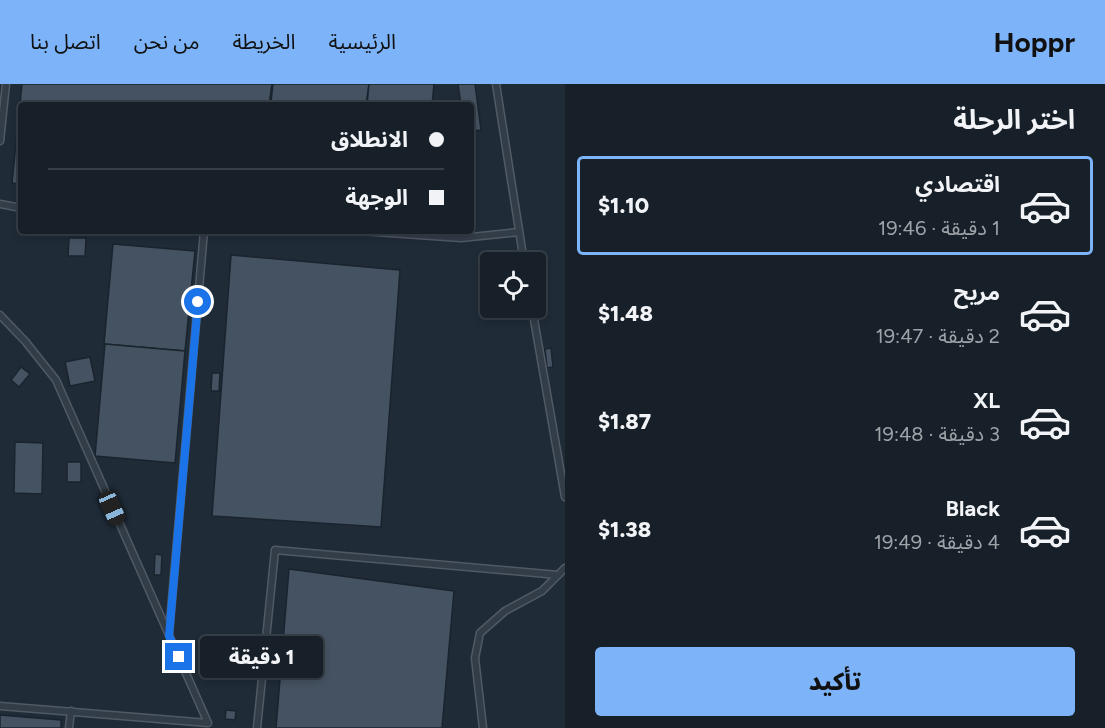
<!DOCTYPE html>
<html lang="ar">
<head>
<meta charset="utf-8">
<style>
  body { margin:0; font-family:Figtree,"Noto Sans Arabic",sans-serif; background:#242d35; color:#f1f3f6; direction:rtl; height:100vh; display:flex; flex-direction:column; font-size:22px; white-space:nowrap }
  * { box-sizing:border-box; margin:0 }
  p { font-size:20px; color:#9ea3a8 }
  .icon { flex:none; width:33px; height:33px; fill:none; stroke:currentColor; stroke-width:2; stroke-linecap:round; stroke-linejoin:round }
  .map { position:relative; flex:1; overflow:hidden; direction:ltr }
  .details { display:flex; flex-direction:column; background:#172029; width:540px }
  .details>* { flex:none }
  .guide { position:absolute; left:18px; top:18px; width:456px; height:132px; border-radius:6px; box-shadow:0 3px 9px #0003,0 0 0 2px #363e46; direction:rtl; display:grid; align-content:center; height:132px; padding:0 30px; background:#172029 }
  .tools { position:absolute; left:480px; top:168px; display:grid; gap:12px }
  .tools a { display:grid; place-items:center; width:66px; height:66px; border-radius:6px; background:#172029; box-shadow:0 3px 9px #0003,0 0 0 2px #363e46; font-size:30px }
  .end { position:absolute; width:27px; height:27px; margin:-14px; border:8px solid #1a73e8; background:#fff; box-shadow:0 0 0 3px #fff }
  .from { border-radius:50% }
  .bubble { position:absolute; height:42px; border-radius:6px; background:#172029; box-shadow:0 3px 9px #0003,0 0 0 2px #363e46; font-size:20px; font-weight:800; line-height:42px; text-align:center; direction:rtl }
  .car { position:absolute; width:18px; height:36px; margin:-18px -9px; border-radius:8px; box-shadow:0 0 4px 2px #0007; background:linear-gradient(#222 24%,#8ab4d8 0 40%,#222 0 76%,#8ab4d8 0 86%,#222 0) }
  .guide b { display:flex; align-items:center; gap:21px; height:57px; font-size:22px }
  .guide b+b { border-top:2px solid #363e46 }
  .guide i { width:15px; height:15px; background:#f1f3f6 }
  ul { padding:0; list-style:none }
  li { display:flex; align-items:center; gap:18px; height:99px; margin:0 12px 9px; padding:0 18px; border:3px solid transparent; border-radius:6px }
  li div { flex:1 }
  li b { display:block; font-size:22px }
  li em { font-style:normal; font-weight:800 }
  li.selected { border-color:#7db4f9 }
  li>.icon { width:54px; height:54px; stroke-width:1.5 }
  h2 { padding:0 30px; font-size:27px; line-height:72px }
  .cta { display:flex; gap:12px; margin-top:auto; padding:12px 30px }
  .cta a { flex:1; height:69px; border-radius:6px; background:#7db4f9; color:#111; font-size:24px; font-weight:800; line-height:69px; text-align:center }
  header { display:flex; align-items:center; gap:36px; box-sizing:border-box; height:84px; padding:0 30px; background:#7db4f9; color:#111 }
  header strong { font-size:28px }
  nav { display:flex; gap:33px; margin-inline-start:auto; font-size:21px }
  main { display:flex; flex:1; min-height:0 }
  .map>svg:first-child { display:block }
  .building { fill:#455261; stroke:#1a242e; stroke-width:1.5 }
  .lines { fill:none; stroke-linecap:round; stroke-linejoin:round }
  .service-casing { stroke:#505a66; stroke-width:9 }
  .service { stroke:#333d48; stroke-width:6 }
  .route { stroke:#1a73e8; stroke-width:8 }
</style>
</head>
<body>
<header>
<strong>Hoppr</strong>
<nav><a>الرئيسية</a><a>الخريطة</a><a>من نحن</a><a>اتصل بنا</a></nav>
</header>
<main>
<section class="details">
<h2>اختر الرحلة</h2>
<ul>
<li class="selected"><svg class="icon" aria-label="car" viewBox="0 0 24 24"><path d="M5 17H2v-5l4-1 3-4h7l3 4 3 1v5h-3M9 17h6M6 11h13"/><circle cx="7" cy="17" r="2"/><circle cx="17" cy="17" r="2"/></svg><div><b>اقتصادي</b><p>1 دقيقة · 19:46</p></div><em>$1.10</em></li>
<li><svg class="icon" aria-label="car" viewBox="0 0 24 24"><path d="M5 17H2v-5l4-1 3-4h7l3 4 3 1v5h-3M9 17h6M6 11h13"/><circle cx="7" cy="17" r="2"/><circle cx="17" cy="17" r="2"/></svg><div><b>مريح</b><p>2 دقيقة · 19:47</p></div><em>$1.48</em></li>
<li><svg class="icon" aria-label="car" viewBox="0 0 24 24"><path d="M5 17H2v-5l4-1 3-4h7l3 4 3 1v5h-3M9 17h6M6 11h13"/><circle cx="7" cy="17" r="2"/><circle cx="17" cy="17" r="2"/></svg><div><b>XL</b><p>3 دقيقة · 19:48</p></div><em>$1.87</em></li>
<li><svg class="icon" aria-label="car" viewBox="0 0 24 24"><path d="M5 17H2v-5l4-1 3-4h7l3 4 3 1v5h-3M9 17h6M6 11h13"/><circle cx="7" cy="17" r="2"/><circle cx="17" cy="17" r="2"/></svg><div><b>Black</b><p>4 دقيقة · 19:49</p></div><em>$1.38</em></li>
</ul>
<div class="cta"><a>تأكيد</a></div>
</section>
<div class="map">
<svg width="565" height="644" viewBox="0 0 565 644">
  <rect width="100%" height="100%" fill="#1f2b37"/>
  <g class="building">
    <polygon points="22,0 272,0 269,21 21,21 21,100 12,99"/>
    <polygon points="273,0 369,0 366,21 297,21 271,18"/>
    <polygon points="369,0 434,0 432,21 367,21"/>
    <polygon points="458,0 475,0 481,46 471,47 471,21 461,21"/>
    <polygon points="69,154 86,154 85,172 68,172"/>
    <polygon points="113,160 195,167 185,267 104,260"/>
    <polygon points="231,171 400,186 381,443 212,432"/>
    <polygon points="105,260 185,267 175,379 95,372"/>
    <polygon points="551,264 553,283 547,284 545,265"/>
    <polygon points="90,273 95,297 70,302 65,278"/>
    <polygon points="21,283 30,290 19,303 11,296"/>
    <polygon points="212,289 220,289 219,307 211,307"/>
    <polygon points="15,358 43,359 42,410 14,409"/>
    <rect x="67" y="378" width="14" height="20"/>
    <polygon points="155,470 162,471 161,491 154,491"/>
    <polygon points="289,485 454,507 442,644 276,644"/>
    <polygon points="233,572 242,573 241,584 231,583"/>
    <polygon points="226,626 236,627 235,636 225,635"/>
    <polygon points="0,631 61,636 61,644 0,644"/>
  </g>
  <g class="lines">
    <g class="service-casing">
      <g id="service">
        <polyline points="496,0 524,178"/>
        <polyline points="0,57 6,0"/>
        <polyline points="0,120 21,124"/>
        <polyline points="361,147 461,154 519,148"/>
        <polyline points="532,224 565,413"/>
        <polyline points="0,231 25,257 56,296 208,639 0,622"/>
        <polyline points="169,550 204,147"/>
        <polyline points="69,644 71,627"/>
        <polyline points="257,644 275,466 558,491"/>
        <polyline points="483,644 475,574 480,549 505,527 542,507 565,484"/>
      </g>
    </g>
    <use href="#service" class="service"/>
  </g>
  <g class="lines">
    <polyline class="route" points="179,573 169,552 198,218"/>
  </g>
</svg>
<div class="tools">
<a><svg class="icon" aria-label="locate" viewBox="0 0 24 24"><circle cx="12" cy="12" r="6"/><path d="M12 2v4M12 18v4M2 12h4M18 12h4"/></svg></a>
</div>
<i class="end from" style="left:198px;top:218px"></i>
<i class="end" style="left:179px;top:573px"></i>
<div class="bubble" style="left:200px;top:552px;width:123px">1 دقيقة</div>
<i class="car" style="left:112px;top:424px;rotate:156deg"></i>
<div class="guide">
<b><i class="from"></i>الانطلاق</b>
<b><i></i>الوجهة</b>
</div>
</div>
</main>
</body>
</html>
